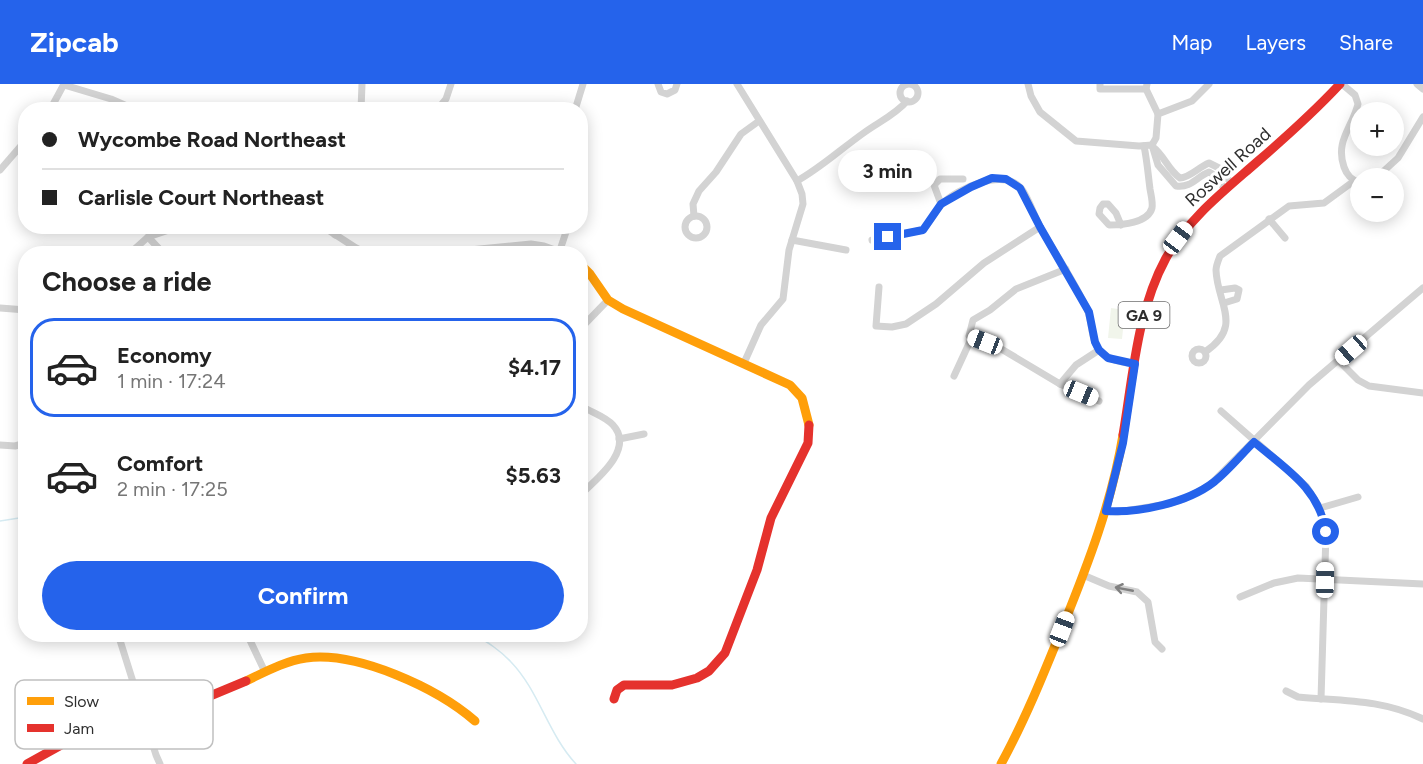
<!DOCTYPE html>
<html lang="en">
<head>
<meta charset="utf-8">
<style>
  body { margin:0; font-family:Figtree,sans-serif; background:#f2f2f2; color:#222; height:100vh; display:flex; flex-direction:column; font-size:22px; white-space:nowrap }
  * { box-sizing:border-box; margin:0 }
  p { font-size:20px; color:#767676 }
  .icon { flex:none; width:33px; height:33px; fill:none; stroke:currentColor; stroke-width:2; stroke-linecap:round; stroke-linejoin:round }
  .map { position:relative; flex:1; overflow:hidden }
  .details { position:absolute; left:18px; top:162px; width:570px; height:396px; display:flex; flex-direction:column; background:#fff; border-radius:24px; box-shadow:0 3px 15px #0003 }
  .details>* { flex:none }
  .hud { position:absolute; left:18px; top:18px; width:570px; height:132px; border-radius:24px; box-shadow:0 3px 15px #0003; display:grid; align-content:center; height:132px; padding:0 24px; background:#fff }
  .tools { position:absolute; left:1350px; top:18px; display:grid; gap:12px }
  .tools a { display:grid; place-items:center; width:54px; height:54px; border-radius:50%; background:#fff; box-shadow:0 3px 15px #0003; font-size:30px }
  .end { position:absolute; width:27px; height:27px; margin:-14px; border:8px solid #2563eb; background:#fff; box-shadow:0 0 0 3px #fff }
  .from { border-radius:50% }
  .bubble { position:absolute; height:42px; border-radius:21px; background:#fff; box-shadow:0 3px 15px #0003; font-size:20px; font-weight:700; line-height:42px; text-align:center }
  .car { position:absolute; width:18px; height:36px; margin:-18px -9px; border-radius:8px; box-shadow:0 0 4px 2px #0007; background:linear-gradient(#fff 24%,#345 0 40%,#fff 0 76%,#345 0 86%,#fff 0) }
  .hud b { display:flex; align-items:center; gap:21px; height:57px; font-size:22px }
  .hud b+b { border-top:2px solid #e0e0e0 }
  .hud i { width:15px; height:15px; background:#222 }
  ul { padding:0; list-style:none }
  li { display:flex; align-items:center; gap:18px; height:99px; margin:0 12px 9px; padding:0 12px; border:3px solid transparent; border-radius:24px }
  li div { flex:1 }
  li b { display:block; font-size:22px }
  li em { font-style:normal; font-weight:700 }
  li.active { border-color:#2563eb }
  li>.icon { width:54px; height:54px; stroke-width:1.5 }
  h2 { padding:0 24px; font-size:27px; line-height:72px }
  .button { display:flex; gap:12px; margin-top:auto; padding:12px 24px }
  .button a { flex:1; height:69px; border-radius:36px; background:#2563eb; color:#fff; font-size:24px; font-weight:700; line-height:69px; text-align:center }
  header { display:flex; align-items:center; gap:36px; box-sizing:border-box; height:84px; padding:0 30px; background:#2563eb; color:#fff }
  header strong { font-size:28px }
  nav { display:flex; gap:33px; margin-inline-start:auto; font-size:21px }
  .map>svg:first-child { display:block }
  .green { fill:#f1f5eb }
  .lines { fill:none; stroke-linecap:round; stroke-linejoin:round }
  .stream { stroke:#d6ebf2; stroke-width:1.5 }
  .street { stroke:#d3d3d3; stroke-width:7 }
  .slow { stroke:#ff9f0a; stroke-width:9 }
  .jam { stroke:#e5322d; stroke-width:9 }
  .oneway { stroke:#808080 }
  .route { stroke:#2563eb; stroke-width:8 }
  .labels { text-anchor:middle; stroke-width:6; stroke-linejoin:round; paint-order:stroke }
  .shield { fill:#fff; stroke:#6d6d6d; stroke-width:1.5 }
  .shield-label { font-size:16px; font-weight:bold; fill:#2e2e2e }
  .street-label { font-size:18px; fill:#2e2e2e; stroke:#fff }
  .key { fill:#fff; stroke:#c0c0c0; stroke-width:1.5 }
  .key-label { font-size:16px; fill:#2e2e2e }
</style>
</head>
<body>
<header>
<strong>Zipcab</strong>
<nav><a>Map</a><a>Layers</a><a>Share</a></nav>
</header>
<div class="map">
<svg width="1423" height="680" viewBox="0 0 1423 680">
  <rect width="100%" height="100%" fill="#fff"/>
  <polygon class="green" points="1111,224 1125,226 1122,255 1108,254"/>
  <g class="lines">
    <g class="stream">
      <polyline points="0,437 19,434 26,435"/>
      <path d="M474,550C487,558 500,566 511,578C539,607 548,650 576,680"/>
    </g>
    <g class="street">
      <polyline points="658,0 661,8 667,10 675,6 677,0"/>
      <polyline points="737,0 797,97 802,110 803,120 789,166 783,215 761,241 744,279"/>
      <polyline points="1028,0 1031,12 1040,28 1076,57 1139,62 1152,61"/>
      <polyline points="1100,0 1100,5 1146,5"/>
      <polyline points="1147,0 1146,5 1158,30"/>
      <path d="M1342,0L1355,11L1358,20C1352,44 1335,57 1344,83C1347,92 1352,96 1360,99"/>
      <polyline points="1417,0 1423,5"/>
      <circle cx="909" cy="9" r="9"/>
      <polyline points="64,1 111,15 136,26"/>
      <polyline points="50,26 64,0"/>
      <polyline points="361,26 362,0"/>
      <polyline points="437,26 446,15 451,0"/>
      <polyline points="575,26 583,0"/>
      <path d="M1152,61L1158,81L1176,102C1192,104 1196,93 1209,88L1214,91L1225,105"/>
      <polyline points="1152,61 1156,54 1158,30 1192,17 1209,0"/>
      <path d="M1153,63C1164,71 1168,86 1180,94C1189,94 1199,83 1209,79L1219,84L1232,100"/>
      <polyline points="0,86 26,56"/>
      <polyline points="1376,94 1398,74 1423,33"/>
      <path d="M797,97C822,83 842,64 865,48C879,38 896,30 907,17"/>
      <polyline points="941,120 934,101 940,95 963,95"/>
      <polyline points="694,132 693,120 699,107 716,88 741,50 759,37"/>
      <circle cx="696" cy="143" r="11"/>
      <polyline points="1269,135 1285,154"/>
      <path d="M1121,141L1116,129L1108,120H1103L1100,124L1099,130L1109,141C1122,141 1148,139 1152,124C1153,118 1151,111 1150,105C1148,90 1147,76 1144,62"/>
      <polyline points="322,142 356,164 368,170"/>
      <polyline points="335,151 340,142"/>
      <polyline points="148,153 164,170"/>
      <polyline points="792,156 846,166"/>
      <path d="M872,156L923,146C930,138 935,127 942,120C957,104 1003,84 1021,104C1029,114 1035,134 1041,145C1057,172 1074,197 1087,225C1093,239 1090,257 1101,268C1110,277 1124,278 1135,281"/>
      <polyline points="560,166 568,142"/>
      <polyline points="129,170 148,153 181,142"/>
      <polyline points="429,170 531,160 544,162 566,170"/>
      <polyline points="1066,185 1016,205 990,226 973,236 969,252 998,263 1060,300 1099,317"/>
      <polyline points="879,203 876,242 892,243 906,240 936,220 984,179 1040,143"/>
      <polyline points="1221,206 1235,204 1239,206 1237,215 1224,219"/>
      <polyline points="0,224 26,226"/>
      <polyline points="580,245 608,216"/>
      <circle cx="1199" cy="272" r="7"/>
      <path d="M1205,268C1244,242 1217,220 1216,186C1216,182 1218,177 1220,172L1289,122L1324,119L1354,97"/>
      <polyline points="1339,277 1358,296 1369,302 1423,309"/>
      <polyline points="954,292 972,253"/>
      <polyline points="1060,300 1076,281 1099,266"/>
      <path d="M580,321C590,328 605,332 613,341C635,365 597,395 580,411"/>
      <polyline points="1221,327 1306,402 1320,424 1326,448 1321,615"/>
      <polyline points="619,355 644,350"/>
      <polyline points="0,361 15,362 26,359"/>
      <polyline points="1320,424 1358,413"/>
      <polyline points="1106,427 1118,428 1168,420 1184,415 1210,401 1309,301 1423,204"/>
      <polyline points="1083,491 1109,502 1137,508 1148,518 1155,558 1162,565"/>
      <polyline points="1240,513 1274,499 1298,494 1423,500"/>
      <polyline points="118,550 156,671 160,680"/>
      <polyline points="247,550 265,588"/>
      <path d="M1286,607L1298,613C1342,617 1382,615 1423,635"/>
    </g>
    <g class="slow">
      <polyline points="580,180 590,190 608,216 623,225 790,301 802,314 809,341"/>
      <path d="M246,597C265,588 285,577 306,574C357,567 437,604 475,637"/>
      <path d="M1001,680C1025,636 1044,589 1063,542C1088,480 1112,418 1123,351"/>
    </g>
    <g class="jam">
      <path d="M1123,351C1133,292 1137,227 1166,174C1188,135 1224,107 1257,78C1286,53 1314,28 1340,0"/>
      <polyline points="614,615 617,606 624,601 672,601 697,594 709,587 725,569 757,486 771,434 808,359 809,341"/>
      <polyline points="27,680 81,650 123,631 147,624 210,612 246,597"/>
    </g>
  </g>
  <defs><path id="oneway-shaft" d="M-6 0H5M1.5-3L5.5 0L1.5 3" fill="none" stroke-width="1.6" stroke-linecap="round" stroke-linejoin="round" transform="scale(1.5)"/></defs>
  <use class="oneway" href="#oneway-shaft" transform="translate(1124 505) rotate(-169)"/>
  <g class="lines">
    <path class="route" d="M888,153L923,146L941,120L971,103L992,94L1006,95L1020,104L1040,143L1089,228L1095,258L1099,266L1108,274L1135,280L1123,359L1106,427C1139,429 1187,419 1214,398C1228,387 1241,371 1254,358C1286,385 1319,404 1326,448"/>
  </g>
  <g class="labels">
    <rect class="shield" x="1118.5" y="218" width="51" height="26" rx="4.5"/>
    <g class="shield-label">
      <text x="1144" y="237">GA 9</text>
    </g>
    <g class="street-label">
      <text transform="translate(1228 83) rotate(-42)" y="6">Roswell Road</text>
    </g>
  </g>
  <rect x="15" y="596" width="198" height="69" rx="9" class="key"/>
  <rect x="27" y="613" width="27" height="8" fill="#ff9f0a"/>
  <rect x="27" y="640" width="27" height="8" fill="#e5322d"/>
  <g class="key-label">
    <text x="64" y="623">Slow</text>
    <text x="64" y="650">Jam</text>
  </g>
</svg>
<div class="tools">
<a>+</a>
<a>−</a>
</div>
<i class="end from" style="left:1326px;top:448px"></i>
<i class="end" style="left:888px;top:153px"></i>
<div class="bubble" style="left:838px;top:66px;width:99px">3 min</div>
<i class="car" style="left:1178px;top:154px;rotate:37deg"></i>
<i class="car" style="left:985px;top:258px;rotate:291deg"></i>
<i class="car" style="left:1351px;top:266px;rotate:229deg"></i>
<i class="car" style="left:1081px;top:309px;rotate:112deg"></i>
<i class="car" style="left:1325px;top:496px;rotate:1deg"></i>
<i class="car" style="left:1062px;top:545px;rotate:21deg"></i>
<div class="hud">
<b><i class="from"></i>Wycombe Road Northeast</b>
<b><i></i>Carlisle Court Northeast</b>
</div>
<section class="details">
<h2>Choose a ride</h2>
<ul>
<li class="active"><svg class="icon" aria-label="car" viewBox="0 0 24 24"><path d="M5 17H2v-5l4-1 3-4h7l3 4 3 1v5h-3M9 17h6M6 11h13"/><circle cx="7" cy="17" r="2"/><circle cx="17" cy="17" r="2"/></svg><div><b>Economy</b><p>1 min · 17:24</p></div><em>$4.17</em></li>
<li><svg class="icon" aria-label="car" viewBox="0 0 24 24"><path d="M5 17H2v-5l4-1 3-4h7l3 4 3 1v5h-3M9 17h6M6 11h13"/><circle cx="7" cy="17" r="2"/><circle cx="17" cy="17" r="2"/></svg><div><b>Comfort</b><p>2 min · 17:25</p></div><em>$5.63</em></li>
</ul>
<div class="button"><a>Confirm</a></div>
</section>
</div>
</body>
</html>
